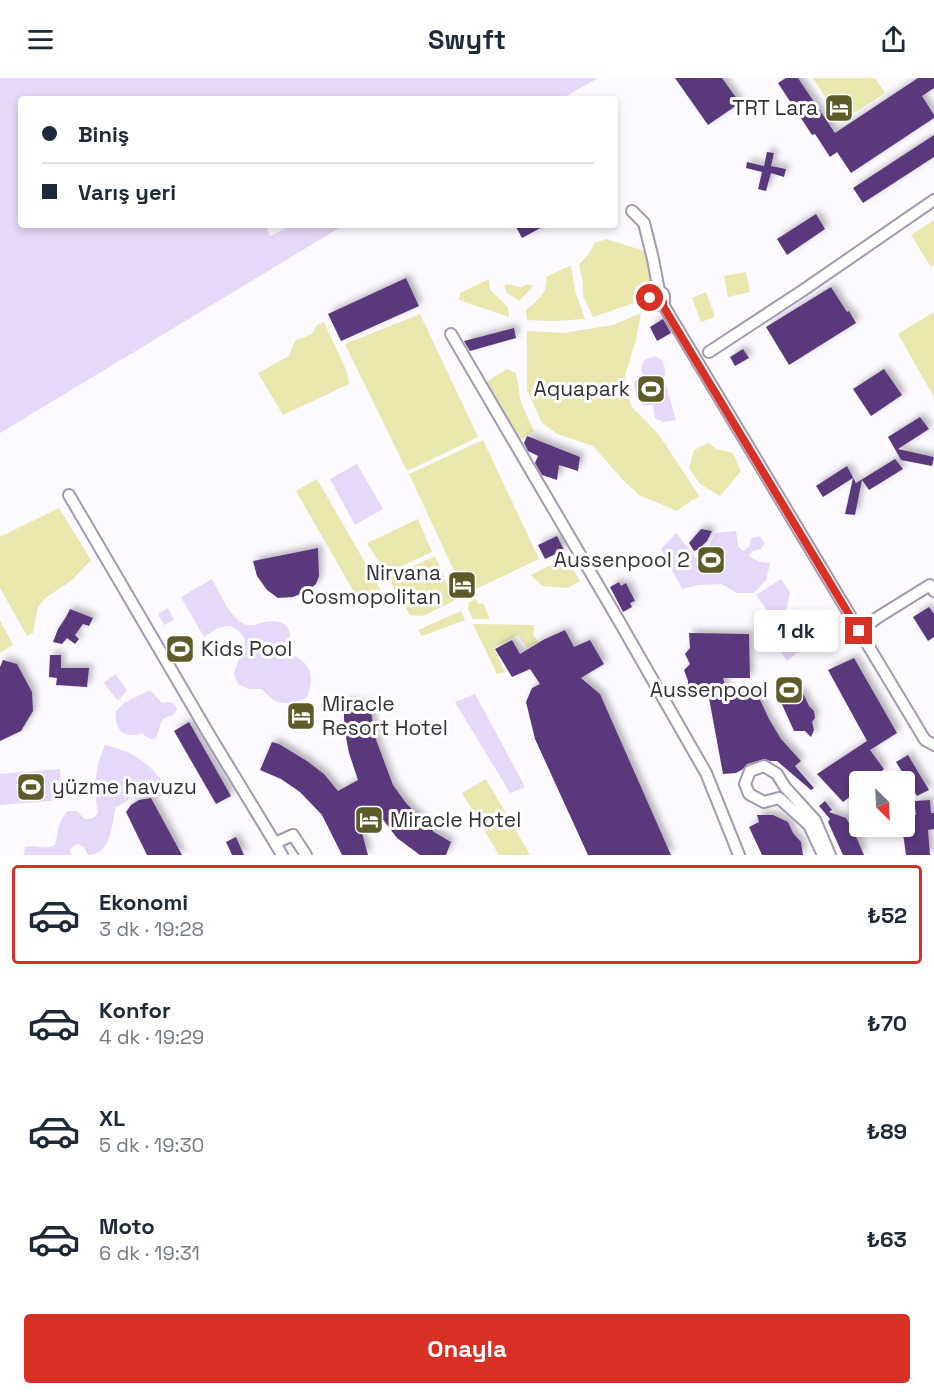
<!DOCTYPE html>
<html lang="tr">
<head>
<meta charset="utf-8">
<style>
  body { margin:0; font-family:"Space Grotesk",sans-serif; background:#f2f2f3; color:#1f2937; height:100vh; display:flex; flex-direction:column; font-size:22px; white-space:nowrap }
  * { box-sizing:border-box; margin:0 }
  p { font-size:20px; color:#747a83 }
  .icon { flex:none; width:33px; height:33px; fill:none; stroke:currentColor; stroke-width:2; stroke-linecap:round; stroke-linejoin:round }
  .map { position:relative; height:777px; overflow:hidden }
  .panel { display:flex; flex-direction:column; background:#fff; flex:1 }
  .panel>* { flex:none }
  .top-card { position:absolute; left:18px; top:18px; width:600px; height:132px; border-radius:6px; box-shadow:0 3px 9px #0003; display:grid; align-content:center; height:132px; padding:0 24px; background:#fff }
  .needle { width:39px; rotate:156deg }
  .buttons { position:absolute; left:849px; top:693px; display:grid; gap:12px }
  .buttons a { display:grid; place-items:center; width:66px; height:66px; border-radius:6px; background:#fff; box-shadow:0 3px 9px #0003; font-size:30px }
  .end { position:absolute; width:27px; height:27px; margin:-14px; border:8px solid #d93025; background:#fff; box-shadow:0 0 0 3px #fff }
  .from { border-radius:50% }
  .bubble { position:absolute; height:42px; border-radius:6px; background:#fff; box-shadow:0 3px 9px #0003; font-size:20px; font-weight:700; line-height:42px; text-align:center }
  .top-card b { display:flex; align-items:center; gap:21px; height:57px; font-size:22px }
  .top-card b+b { border-top:2px solid #e0e1e3 }
  .top-card i { width:15px; height:15px; background:#1f2937 }
  ul { padding:10px 0 0; list-style:none }
  li { display:flex; align-items:center; gap:18px; height:99px; margin:0 12px 9px; padding:0 12px; border:3px solid transparent; border-radius:6px }
  li div { flex:1 }
  li b { display:block; font-size:22px }
  li em { font-style:normal; font-weight:700 }
  li.selected { border-color:#d93025 }
  li>.icon { width:54px; height:54px; stroke-width:1.5 }
  .primary-button { display:flex; gap:12px; margin-top:auto; padding:12px 24px }
  .primary-button a { flex:1; height:69px; border-radius:6px; background:#d93025; color:#fff; font-size:24px; font-weight:700; line-height:69px; text-align:center }
  header { display:flex; justify-content:space-between; align-items:center; height:78px; padding:0 24px; background:#fff; font-size:27px; font-weight:700 }
  .map>svg:first-child { display:block }
  .green { fill:#e9e7ad }
  .water { fill:#e5d8f8 }
  .pier { fill:#fcf9ff }
  .building { fill:#5a397c; filter:url(#shadow) }
  .lines { fill:none; stroke-linecap:round; stroke-linejoin:round }
  .minor-casing { stroke:#a399b1; stroke-width:14 }
  .minor { stroke:#fff; stroke-width:10 }
  .route { stroke:#d93025; stroke-width:8 }
  .labels { text-anchor:middle; stroke-width:6; stroke-linejoin:round; paint-order:stroke }
  .poi-label { font-size:21px; fill:#35313b; stroke:#fff; text-anchor:end }
</style>
</head>
<body>
<header><svg class="icon" aria-label="menu" viewBox="0 0 24 24"><path d="M4 6h16M4 12h16M4 18h16"/></svg>Swyft<svg class="icon" aria-label="share" viewBox="0 0 24 24"><path d="M12 15V3M7 8l5-5 5 5M5 13v7h14v-7"/></svg></header>
<div class="map">
<svg width="934" height="777" viewBox="0 0 934 777">
  <defs>
    <filter id="shadow"><feDropShadow dx="4" dy="-4" stdDeviation="3" flood-color="#0004"/></filter>
  </defs>
  <rect width="100%" height="100%" fill="#fcf9ff"/>
  <g class="green">
    <polygon points="813,0 875,0 885,15 841,43"/>
    <polygon points="934,142 934,187 931,189 911,157"/>
    <polygon points="606,161 648,174 654,208 648,220 593,239 583,218 583,205 579,187 590,174 595,165"/>
    <path d="M571,187L575,213L585,241L553,243L527,242L526,232C537,223 549,215 546,199Z"/>
    <polygon points="746,194 750,214 728,219 724,198"/>
    <polygon points="489,201 490,212 508,229 509,239 459,222 460,215"/>
    <polygon points="507,206 521,209 527,206 533,208 519,223 507,215 504,208"/>
    <polygon points="706,214 715,239 701,244 692,220"/>
    <polygon points="934,234 934,319 898,256"/>
    <polygon points="641,235 636,262 625,298 631,328 659,357 700,419 692,422 677,433 639,417 622,401 593,368 557,356 542,345 527,312 527,253 564,255 613,247"/>
    <polygon points="420,236 478,359 407,393 345,266"/>
    <polygon points="324,244 347,294 349,306 283,337 258,295 289,278 295,263 312,256 317,247"/>
    <polygon points="507,291 516,295 521,325 534,353 521,362 486,304"/>
    <polygon points="483,362 539,481 465,516 409,396"/>
    <polygon points="709,365 716,371 733,375 741,393 720,418 700,406 689,390 694,372"/>
    <polygon points="317,401 383,516 362,528 296,413"/>
    <polygon points="59,430 91,482 71,503 45,520 38,529 33,555 27,558 0,510 0,459"/>
    <polygon points="418,441 432,474 386,495 367,465"/>
    <polygon points="435,478 454,523 423,538 410,537 388,500"/>
    <polygon points="561,482 569,485 580,503 568,510 542,508 531,497"/>
    <polygon points="476,521 479,526 483,525 490,541 473,541 468,531 469,524"/>
    <polygon points="461,533 465,542 422,558 418,552"/>
    <polygon points="0,542 13,567 0,575"/>
    <polygon points="473,546 534,547 533,557 538,564 527,570 518,557 494,570 505,594 497,596"/>
    <polygon points="486,701 530,777 499,777 462,715"/>
  </g>
  <g class="water">
    <polygon points="0,0 598,0 561,21 21,21 21,147 344,147 0,355"/>
    <polygon points="655,278 663,283 665,293 664,301 676,342 663,344 655,340 653,327 643,327 636,318 634,303 644,299 641,291 644,282"/>
    <polygon points="357,386 383,431 355,447 330,401"/>
    <polygon points="736,453 738,468 743,473 750,468 751,460 760,458 765,465 761,471 753,473 748,478 760,484 770,485 766,502 754,515 737,515 722,506 698,507 682,511 661,471 676,455 696,480 708,469 716,455"/>
    <path d="M212,501C219,514 232,545 248,547C252,548 257,546 261,545C268,543 278,542 284,546C293,552 288,564 291,572C292,577 297,579 301,582C314,592 312,605 307,619C288,629 275,627 262,611H248L238,606L234,596L238,583L244,572L245,561C232,541 221,547 204,559L181,519Z"/>
    <polygon points="781,501 790,514 786,534 788,548 800,572 787,583 777,568 765,529 756,517"/>
    <polygon points="168,530 174,542 164,547 158,536"/>
    <circle cx="180" cy="572" r="11"/>
    <polygon points="115,596 127,612 118,623 104,605"/>
    <polygon points="797,606 800,610 791,614 792,617 789,619 787,616 777,620 775,616"/>
    <path d="M150,612L162,625C170,622 182,627 174,636C170,640 165,637 162,643C156,653 160,671 142,655C124,662 114,651 116,633L124,625Z"/>
    <polygon points="475,616 525,709 510,715 455,624"/>
    <path d="M105,667C137,675 150,686 170,713L159,719L149,713L139,717H132L126,724L116,729C111,746 112,777 88,777L84,769L78,766L73,768L70,772L71,777H24L25,769C37,766 42,773 55,767C58,755 58,742 68,733H76L85,741C91,741 95,740 98,735C93,711 95,689 105,667Z"/>
    <polygon points="60,691 62,722 0,727 0,696"/>
  </g>
  <polygon class="pier" points="265,147 293,147 270,158"/>
  <g class="building">
    <polygon points="675,0 722,0 740,25 708,47"/>
    <polygon points="786,0 798,0 835,55 918,0 934,0 934,10 922,18 934,37 934,40 851,95 837,74 830,79 815,56 812,57 778,5"/>
    <polygon points="934,57 934,79 863,125 853,110"/>
    <polygon points="767,74 774,75 771,88 786,91 784,99 771,95 766,113 758,111 762,94 746,90 747,84 764,88"/>
    <polygon points="816,136 825,151 787,177 777,161"/>
    <polygon points="515,147 546,147 522,160"/>
    <polygon points="406,200 419,228 341,263 328,236"/>
    <polygon points="831,209 847,234 849,233 856,245 789,287 766,249"/>
    <polygon points="663,241 671,255 657,263 650,249"/>
    <polygon points="514,250 516,260 470,273 465,265 464,263"/>
    <polygon points="743,271 749,280 735,288 730,279"/>
    <polygon points="884,291 902,317 871,338 853,311"/>
    <polygon points="920,339 929,351 898,371 934,379 932,388 901,382 888,359"/>
    <polygon points="527,358 580,379 578,393 559,387 557,402 542,397 535,385 538,378 528,373 524,365"/>
    <polygon points="895,381 903,391 869,412 862,402 855,437 845,436 853,400 823,419 816,408 847,388 856,405"/>
    <polygon points="701,451 712,453 707,463 699,471 694,473 689,465"/>
    <polygon points="557,458 564,472 545,481 538,467"/>
    <polygon points="318,470 319,498 316,506 307,513 293,519 278,520 267,512 257,498 253,483"/>
    <polygon points="619,504 621,508 626,505 635,523 630,525 632,529 623,534 610,509"/>
    <polygon points="929,529 934,536 934,559 928,563 913,539"/>
    <polygon points="70,531 93,540 89,548 83,546 75,557 79,561 75,566 67,560 62,566 53,564 58,551 66,539"/>
    <polygon points="565,552 574,569 590,562 604,586 581,600 600,616 671,777 588,777 535,661 526,624 532,610 540,606 530,591 512,599 495,571 512,562 520,576 543,562"/>
    <polygon points="689,555 749,556 750,600 723,600 729,619 755,611 769,641 781,661 801,683 795,688 814,710 811,712 777,683 770,683 765,681 747,686 743,691 736,695 723,696 709,620 688,615 688,603 684,592 690,586 685,576 690,570"/>
    <polygon points="50,577 61,577 61,590 89,590 87,609 56,607 57,600 49,599"/>
    <polygon points="854,580 897,655 870,672 884,691 869,704 860,704 860,711 843,724 817,696 867,663 828,592"/>
    <polygon points="3,582 17,586 32,614 33,633 21,653 0,663 0,589"/>
    <polygon points="802,613 809,628 814,633 815,640 812,644 814,652 811,659 805,653 794,653 780,622"/>
    <polygon points="344,624 370,627 375,659 393,707 406,725 434,754 451,764 446,777 420,777 397,760 381,739 361,751 368,777 342,777 322,737 300,714 281,701 260,692 272,664 279,666 307,683 324,696 338,713 358,702 349,675 344,649"/>
    <polygon points="189,644 231,718 216,726 174,653"/>
    <polygon points="908,677 929,712 917,718 896,684"/>
    <polygon points="151,720 182,777 147,777 126,734 131,727 139,722"/>
    <polygon points="930,722 931,735 934,735 934,751 928,752 930,777 906,777 902,748 904,748 904,738 916,737 914,723"/>
    <polygon points="825,723 832,732 829,734 846,740 853,752 864,777 843,777 828,744 830,741 819,728"/>
    <polygon points="757,737 773,737 788,744 793,755 801,764 803,777 762,777 749,749 759,744"/>
    <polygon points="236,759 244,777 232,777 226,764"/>
  </g>
  <g class="lines">
    <g class="minor-casing">
      <g id="minor">
        <polyline points="632,133 644,145 653,181 659,213"/>
        <path d="M663,224L656,227L652,224L650,220L652,215L659,213C667,216 663,222 664,228L925,662L934,667"/>
        <polyline points="451,256 619,543 706,695 739,777"/>
        <polyline points="709,274 802,213 934,122"/>
        <polyline points="69,417 210,658 275,765"/>
        <polyline points="859,553 880,538 930,507 934,513"/>
        <polyline points="282,777 275,765 293,757 306,777"/>
        <polyline points="823,777 809,747 779,720 764,724 749,716 745,706 750,693 764,688 777,696 785,709 815,742 830,777"/>
      </g>
    </g>
    <use href="#minor" class="minor"/>
  </g>
  <g class="lines">
    <polyline class="route" points="650,220 654,226 659,227 663,224 663,228 859,553"/>
  </g>
  <defs>
    <g id="hotel-square" transform="scale(1.5)"><rect x="-9" y="-9" width="18" height="18" rx="4" fill="#5d5b27" stroke="#fff"/><path d="M-6-4.5h1.5V1H6V5H4.5V3h-9V5H-6ZM-4 0a1.8 1.8 0 1 1 3.6 0ZM.5 0V-2.5h3Q6-2.5 6 0Z" fill="#fff"/></g>
    <g id="stadium-square" transform="scale(1.5)"><rect x="-9" y="-9" width="18" height="18" rx="4" fill="#5d5b27" stroke="#fff"/><path d="M0-5a6.5 5 0 1 0 0 10a6.5 5 0 1 0 0-10ZM-3.5-1.8h7v3.6h-7Z" fill="#fff"/></g>
  </defs>
  <g fill-rule="evenodd">
    <use href="#hotel-square" x="839" y="30"/>
    <use href="#stadium-square" x="651" y="311"/>
    <use href="#stadium-square" x="711" y="482"/>
    <use href="#hotel-square" x="462" y="507"/>
    <use href="#stadium-square" x="180" y="571"/>
    <use href="#stadium-square" x="789" y="612"/>
    <use href="#hotel-square" x="301" y="638"/>
    <use href="#stadium-square" x="31" y="709"/>
    <use href="#hotel-square" x="369" y="742"/>
  </g>
  <g class="labels">
    <g class="poi-label">
      <text x="818" y="37">TRT Lara</text>
      <text x="630" y="318">Aquapark</text>
      <text x="690" y="489">Aussenpool 2</text>
      <text x="441" y="502">Nirvana<tspan x="441" dy="24">Cosmopolitan</tspan></text>
      <text x="201" y="578" text-anchor="start">Kids Pool</text>
      <text x="768" y="619">Aussenpool</text>
      <text x="322" y="633" text-anchor="start">Miracle<tspan x="322" dy="24">Resort Hotel</tspan></text>
      <text x="52" y="716" text-anchor="start">yüzme havuzu</text>
      <text x="390" y="749" text-anchor="start">Miracle Hotel</text>
    </g>
  </g>
</svg>
<div class="buttons">
<a><svg class="needle" viewBox="-14 -14 28 28"><path d="M0-13l5 13h-10z" fill="#e53935"/><path d="M0 13l5-13h-10z" fill="#747a83"/></svg></a>
</div>
<i class="end from" style="left:650px;top:220px"></i>
<i class="end" style="left:859px;top:553px"></i>
<div class="bubble" style="left:754px;top:532px;width:84px">1 dk</div>
<div class="top-card">
<b><i class="from"></i>Biniş</b>
<b><i></i>Varış yeri</b>
</div>
</div>
<section class="panel">
<ul>
<li class="selected"><svg class="icon" aria-label="car" viewBox="0 0 24 24"><path d="M5 17H2v-5l4-1 3-4h7l3 4 3 1v5h-3M9 17h6M6 11h13"/><circle cx="7" cy="17" r="2"/><circle cx="17" cy="17" r="2"/></svg><div><b>Ekonomi</b><p>3 dk · 19:28</p></div><em>₺52</em></li>
<li><svg class="icon" aria-label="car" viewBox="0 0 24 24"><path d="M5 17H2v-5l4-1 3-4h7l3 4 3 1v5h-3M9 17h6M6 11h13"/><circle cx="7" cy="17" r="2"/><circle cx="17" cy="17" r="2"/></svg><div><b>Konfor</b><p>4 dk · 19:29</p></div><em>₺70</em></li>
<li><svg class="icon" aria-label="car" viewBox="0 0 24 24"><path d="M5 17H2v-5l4-1 3-4h7l3 4 3 1v5h-3M9 17h6M6 11h13"/><circle cx="7" cy="17" r="2"/><circle cx="17" cy="17" r="2"/></svg><div><b>XL</b><p>5 dk · 19:30</p></div><em>₺89</em></li>
<li><svg class="icon" aria-label="car" viewBox="0 0 24 24"><path d="M5 17H2v-5l4-1 3-4h7l3 4 3 1v5h-3M9 17h6M6 11h13"/><circle cx="7" cy="17" r="2"/><circle cx="17" cy="17" r="2"/></svg><div><b>Moto</b><p>6 dk · 19:31</p></div><em>₺63</em></li>
</ul>
<div class="primary-button"><a>Onayla</a></div>
</section>
</body>
</html>
